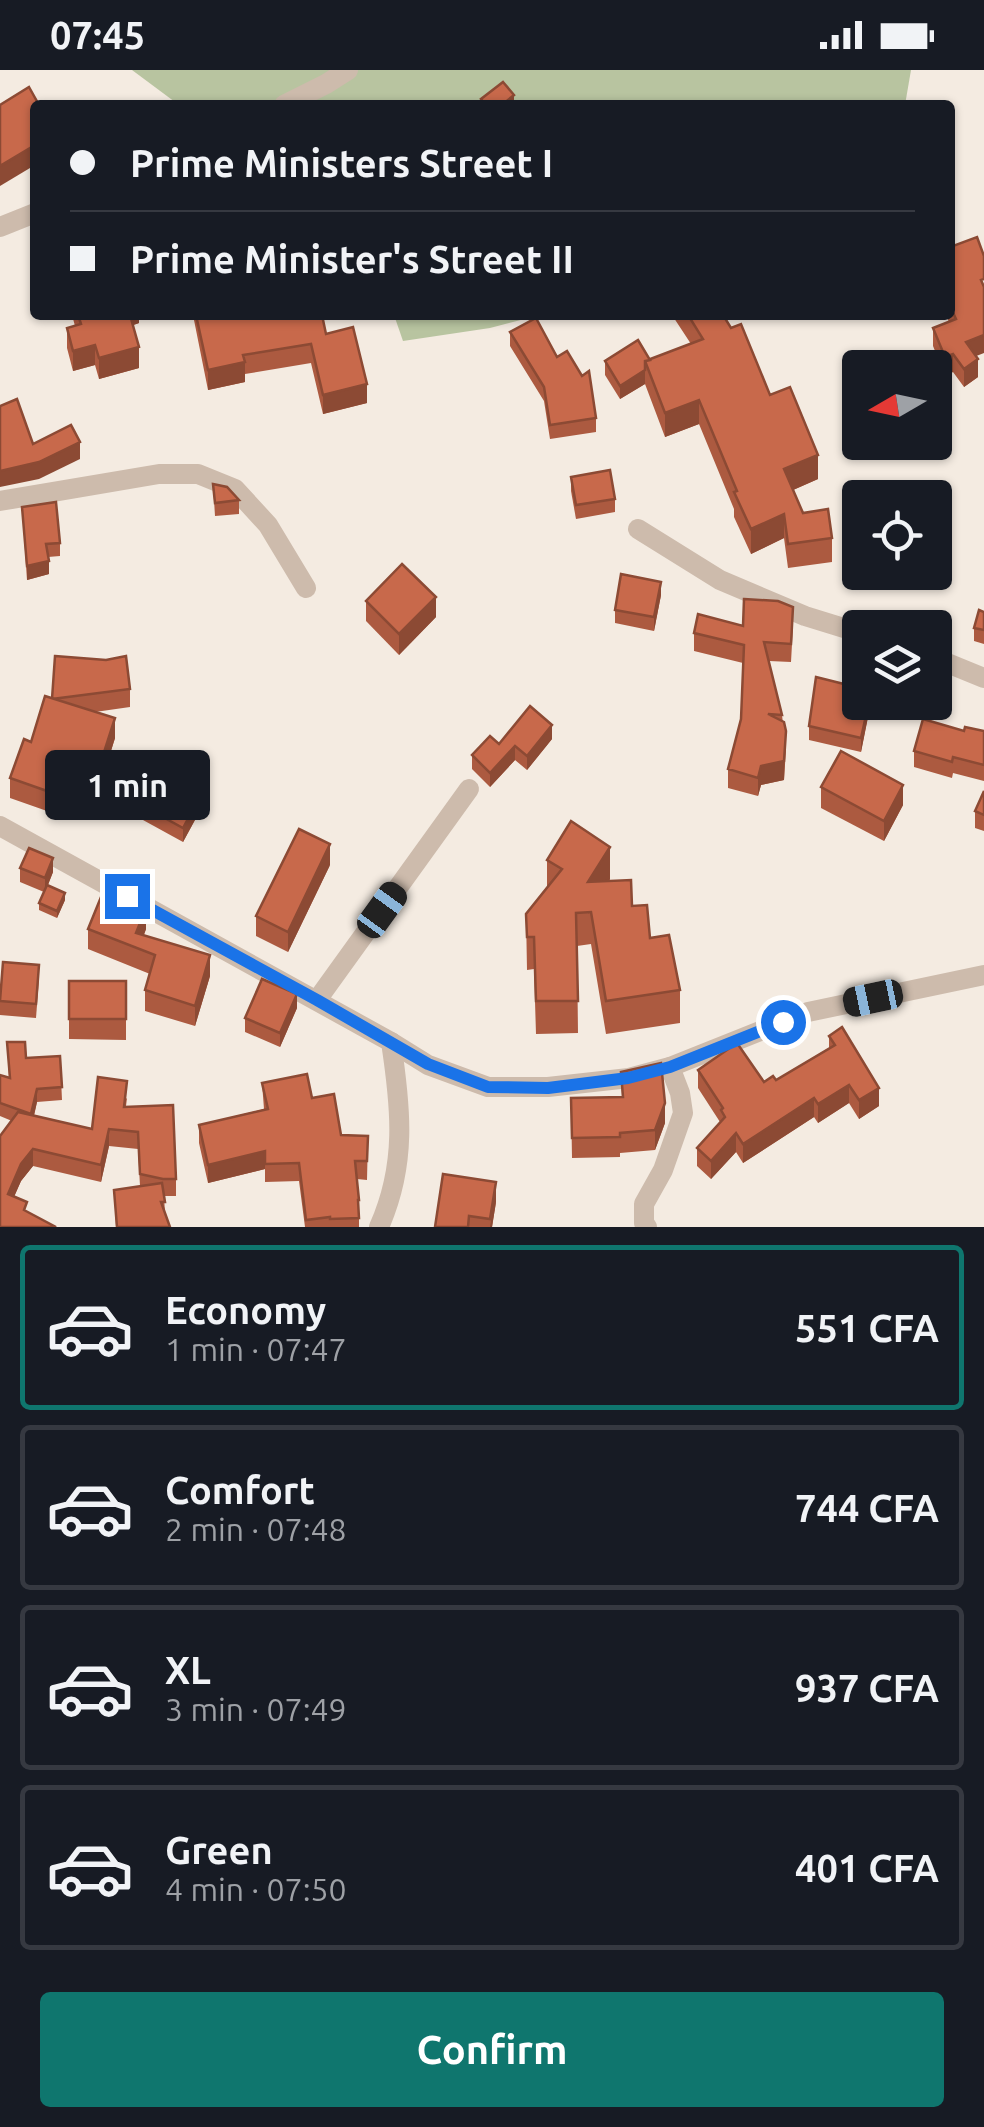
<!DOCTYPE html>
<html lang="en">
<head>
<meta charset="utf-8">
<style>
  body { margin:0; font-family:Ubuntu,sans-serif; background:#20242c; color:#f1f3f6; height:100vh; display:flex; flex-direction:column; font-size:38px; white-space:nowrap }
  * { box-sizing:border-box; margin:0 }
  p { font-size:32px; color:#9ea1a6 }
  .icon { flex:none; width:55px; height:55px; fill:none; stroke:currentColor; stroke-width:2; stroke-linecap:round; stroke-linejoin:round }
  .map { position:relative; height:1157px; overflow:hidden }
  .drawer { display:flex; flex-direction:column; background:#171b24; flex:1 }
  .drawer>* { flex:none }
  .banner { position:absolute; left:30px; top:30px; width:925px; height:220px; border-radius:10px; box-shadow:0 2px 8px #0004; display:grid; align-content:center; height:220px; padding:0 40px; background:#171b24 }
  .needle { width:65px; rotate:261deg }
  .buttons { position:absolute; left:842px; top:280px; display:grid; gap:20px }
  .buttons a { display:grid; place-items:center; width:110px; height:110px; border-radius:10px; background:#171b24; box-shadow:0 2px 8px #0004; font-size:50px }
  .end { position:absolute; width:45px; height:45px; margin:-22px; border:12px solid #1a73e8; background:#fff; box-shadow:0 0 0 5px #fff }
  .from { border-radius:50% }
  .bubble { position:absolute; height:70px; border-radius:10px; background:#171b24; box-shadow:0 2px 8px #0004; font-size:32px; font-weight:700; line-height:70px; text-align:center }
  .car { position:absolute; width:30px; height:60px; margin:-30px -15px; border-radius:12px; box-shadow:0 0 8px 2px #0007; background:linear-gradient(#222 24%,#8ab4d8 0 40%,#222 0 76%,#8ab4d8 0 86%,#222 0) }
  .banner b { display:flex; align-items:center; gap:35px; height:95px; font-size:38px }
  .banner b+b { border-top:2px solid #363941 }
  .banner i { width:25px; height:25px; background:#f1f3f6 }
  ul { padding:18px 0 0; list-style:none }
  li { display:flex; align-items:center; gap:30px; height:165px; margin:0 20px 15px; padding:0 20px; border:5px solid #363941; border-radius:10px }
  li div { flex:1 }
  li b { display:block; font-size:38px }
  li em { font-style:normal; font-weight:700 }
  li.active { border-color:#0f766e }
  li>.icon { width:90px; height:90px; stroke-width:1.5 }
  .cta { display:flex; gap:20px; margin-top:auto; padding:20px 40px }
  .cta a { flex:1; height:115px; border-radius:10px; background:#0f766e; color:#fff; font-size:40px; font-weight:700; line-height:115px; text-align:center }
  .status { display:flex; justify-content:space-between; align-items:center; height:70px; padding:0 50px; background:#171b24; direction:ltr }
  .status svg { height:28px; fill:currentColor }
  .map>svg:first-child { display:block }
  .green { fill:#b8c4a0 }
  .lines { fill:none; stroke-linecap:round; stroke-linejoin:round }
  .minor { stroke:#cdbbac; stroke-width:20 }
  .wall { fill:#ac5a40 }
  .shaded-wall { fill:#8c4a34 }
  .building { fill:#c8694b; stroke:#8c4a34; stroke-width:2.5 }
  .route { stroke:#1a73e8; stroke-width:12 }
</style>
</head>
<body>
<div class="status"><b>07:45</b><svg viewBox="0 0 49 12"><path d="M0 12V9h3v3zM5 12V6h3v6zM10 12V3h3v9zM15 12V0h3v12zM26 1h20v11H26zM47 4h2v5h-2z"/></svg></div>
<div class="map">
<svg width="984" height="1157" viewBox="0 0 984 1157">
  <rect width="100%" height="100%" fill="#f4ebe1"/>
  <g class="green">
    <polygon points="132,0 911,0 905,35 179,35"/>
    <polygon points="394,245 540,245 490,258 403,271"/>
  </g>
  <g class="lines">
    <g class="minor">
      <polyline points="284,35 326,14 348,0"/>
      <polyline points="0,157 35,143"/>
      <polyline points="0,431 159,404 198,404 235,419 268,455 306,518"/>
      <polyline points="638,459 720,510 805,546 860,563"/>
      <polyline points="935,588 984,608"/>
      <path d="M0,756L391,972C401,1038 407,1094 379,1157"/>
      <polyline points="317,930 469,719"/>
      <polyline points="391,972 428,995 488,1017 548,1017 629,1008 670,997 808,942 984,905"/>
      <polyline points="647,1157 644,1153 644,1134 663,1100 683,1043 680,1023 670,997"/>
    </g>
  </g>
  <g class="wall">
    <polygon points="950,177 976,286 978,307 964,317 953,302 945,305 933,276 933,258 949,252 946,245 950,245"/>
    <polygon points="72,245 139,245 139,253 133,255 139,298 99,309 95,295 73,301 67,278 67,258 75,256"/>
    <polygon points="193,245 322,245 326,264 367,333 323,344 311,293 245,304 245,312 208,320"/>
    <polygon points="672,245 723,245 818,409 793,420 803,443 832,468 832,492 788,498 784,468 751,484 734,447 734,439 699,354 665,367 645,314 620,329 605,305 605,291 650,290 691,274"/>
    <polygon points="510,262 557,287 596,348 596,362 550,369 544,331 510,276"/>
    <polygon points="571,407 615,429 615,442 576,449 571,421"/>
    <polygon points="213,414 239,430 239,444 215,446"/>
    <polygon points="22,437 60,473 60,486 48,487 49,504 27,510"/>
    <polygon points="661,525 654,561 615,553 615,540"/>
    <polygon points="366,531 436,547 399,585 366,551"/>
    <polygon points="984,542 984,574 974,571 974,558"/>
    <polygon points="743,556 793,556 791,592 769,591 782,645 786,679 784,710 761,715 758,726 728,718 728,699 741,649 743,593 694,581 694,563"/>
    <polygon points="130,619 130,637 95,642 115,668 104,704 109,726 101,744 66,728 61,741 48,737 47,741 10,728 10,708 31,672 52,628"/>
    <polygon points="871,632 861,682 809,670 809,656"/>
    <polygon points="964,661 984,661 984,711 953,703 952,708 914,697 914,681"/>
    <polygon points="552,669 527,700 515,690 490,717 472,699 472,685 499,674"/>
    <polygon points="821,717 903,735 884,771 821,738"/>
    <polygon points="984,721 984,761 975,758 975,741"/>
    <polygon points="143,736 196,748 183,772 143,750"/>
    <polygon points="547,790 610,809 609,811 632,836 680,920 680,953 606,964 591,874 577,876 578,963 536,964 534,899 527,900 526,844 547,818"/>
    <polygon points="330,795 288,882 256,866 256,846"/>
    <polygon points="20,798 53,802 48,815 65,830 57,848 39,840 39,833 44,822 20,812"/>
    <polygon points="140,836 146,859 144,865 210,906 195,956 145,941 145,920 150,904 88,879 88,859"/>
    <polygon points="39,909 36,948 0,945 0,931"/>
    <polygon points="69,911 126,911 126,970 69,969"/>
    <polygon points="297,938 280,977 245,962 245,948"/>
    <polygon points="829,966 879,1036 859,1049 849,1033 818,1053 814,1047 743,1093 736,1082 711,1109 697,1096 697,1078 720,1052 698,1018 698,1000 764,1012 776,1010 829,978"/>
    <polygon points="7,972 26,988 60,986 62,1030 37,1032 34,1046 92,1059 127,1028 126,1036 176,1109 176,1126 164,1126 165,1143 170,1157 116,1157 114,1120 140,1116 138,1079 109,1076 101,1112 33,1096 21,1111 0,1157 12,1051 0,1046 0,1005 9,1008"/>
    <polygon points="621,1002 665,1053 655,1080 620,1083 620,1087 572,1088 571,1028 622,1027"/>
    <polygon points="262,1013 312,1028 341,1065 368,1066 367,1110 357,1109 359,1130 359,1157 305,1157 299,1111 265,1112 265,1099 208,1113 199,1073 199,1055 264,1039"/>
    <polygon points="496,1132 492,1157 435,1157"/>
  </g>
  <g class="shaded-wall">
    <polygon points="514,25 514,35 502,35"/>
    <polygon points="35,75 35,95 0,116 0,96"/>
    <polygon points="128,245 139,245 139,253 128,257"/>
    <polygon points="984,265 984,283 966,290 966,272"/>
    <polygon points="95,275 95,295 73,301 73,281"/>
    <polygon points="139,277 139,298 99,309 99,288"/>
    <polygon points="953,284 953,302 945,305 945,287"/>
    <polygon points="978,289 978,307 964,317 964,299"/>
    <polygon points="245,292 245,312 208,320 208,300"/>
    <polygon points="645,300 645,314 620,329 620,316"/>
    <polygon points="367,314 367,333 323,344 323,325"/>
    <polygon points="699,330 699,354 665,367 665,343"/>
    <polygon points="80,372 80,389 39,409 0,417 0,401"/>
    <polygon points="818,385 818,409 784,424 784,399"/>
    <polygon points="784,444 784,468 751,484 751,459"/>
    <polygon points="49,491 49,504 27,510 27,496"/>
    <polygon points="661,512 661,525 654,561 654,547"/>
    <polygon points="436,527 436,547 399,585 399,564"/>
    <polygon points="869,632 871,632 861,682 861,668"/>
    <polygon points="115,648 115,668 98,721 98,701"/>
    <polygon points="552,655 552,669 527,700 527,686"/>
    <polygon points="786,661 784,710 761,715 758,726 758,708 761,696"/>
    <polygon points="515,676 515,690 490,717 490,703"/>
    <polygon points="109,706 109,726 101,744 101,724"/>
    <polygon points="66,709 66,728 61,741 61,722"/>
    <polygon points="903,715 903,735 884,771 884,751"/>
    <polygon points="196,734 196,748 183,772 183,758"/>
    <polygon points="330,774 330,795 288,882 288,862"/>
    <polygon points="610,777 610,809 588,844 588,812"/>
    <polygon points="53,788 53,802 45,822 45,808"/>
    <polygon points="65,823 65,830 57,848 57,841"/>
    <polygon points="146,838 146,859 138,879 136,863"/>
    <polygon points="210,885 210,906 195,956 195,936"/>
    <polygon points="297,924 297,938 280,977 280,963"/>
    <polygon points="849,1015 849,1033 818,1053 818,1034"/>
    <polygon points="879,1018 879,1036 859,1049 859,1030"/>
    <polygon points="37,1019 37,1032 31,1057 31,1044"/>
    <polygon points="814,1028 814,1047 743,1093 743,1074"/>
    <polygon points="665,1033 665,1053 655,1080 655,1060"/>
    <polygon points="109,1059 109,1076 101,1112 101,1095"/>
    <polygon points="736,1063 736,1082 711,1109 711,1091"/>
    <polygon points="33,1079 33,1096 21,1111 8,1141 8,1124 21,1094"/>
    <polygon points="265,1081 265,1099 208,1113 208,1095"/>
    <polygon points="496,1112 496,1132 492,1157 490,1157"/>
  </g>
  <g class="building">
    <polygon points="503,12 514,25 502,35 486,35 481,29"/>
    <polygon points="29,17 39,35 35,35 35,75 0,96 0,35"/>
    <polygon points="977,167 984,186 984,209 981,210 984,217 984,265 966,272 978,289 964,299 953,284 945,287 933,258 956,249 950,236 950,177"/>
    <polygon points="78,245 130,245 139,277 99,288 95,275 73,281 67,258 81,254"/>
    <polygon points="196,245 322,245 326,264 353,257 367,314 323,325 311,274 243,285 245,292 208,300"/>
    <polygon points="688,245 723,245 731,258 741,254 770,325 790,317 818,385 784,399 803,443 828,439 832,468 788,474 784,444 751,459 734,422 737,421 699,330 665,343 645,291 703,269"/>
    <polygon points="536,248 557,287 567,281 582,306 589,301 596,348 550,355 544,317 510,262"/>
    <polygon points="638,270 650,290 645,291 645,300 620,316 605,291"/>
    <polygon points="17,329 33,374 71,355 80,372 39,392 0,401 0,336"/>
    <polygon points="610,400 615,429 576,435 571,407"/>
    <polygon points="213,414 227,417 239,430 215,433"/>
    <polygon points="56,432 60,473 46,474 49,491 27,496 22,437"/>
    <polygon points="402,494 436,527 399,564 366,531"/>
    <polygon points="621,504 661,512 654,547 615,540"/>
    <polygon points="744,529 778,531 793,537 791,574 764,572 782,645 768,644 784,652 786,661 784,691 761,696 758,708 728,699 741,649 744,575 694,563 698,544 743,556"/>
    <polygon points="979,540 984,542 984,560 974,558"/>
    <polygon points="55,586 106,590 126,586 130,619 52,629"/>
    <polygon points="816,607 860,618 860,632 869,632 861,668 809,656"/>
    <polygon points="45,626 115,648 98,701 109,706 101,724 66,709 61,722 48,717 47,721 10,708 24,669 31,672"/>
    <polygon points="530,636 552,655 527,686 515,676 490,703 472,685 490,666 499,674"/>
    <polygon points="923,649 964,661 965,657 984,661 984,695 953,687 952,692 914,681"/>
    <polygon points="841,681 903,715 884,751 821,717"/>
    <polygon points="156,712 196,734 183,758 143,736"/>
    <polygon points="984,721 984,745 975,741"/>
    <polygon points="571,751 610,777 588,812 631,810 632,836 647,835 650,868 669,865 680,920 606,931 591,842 576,843 578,931 536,931 534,867 527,867 526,844 562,799 547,790"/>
    <polygon points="299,759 330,774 288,862 256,846"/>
    <polygon points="29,778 53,788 45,808 20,798"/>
    <polygon points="47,815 65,823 57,841 39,833"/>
    <polygon points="119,821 140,829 138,835 146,838 136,863 210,885 195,936 145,920 155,885 88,859 103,822 117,827"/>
    <polygon points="3,892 39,895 36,934 0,931"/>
    <polygon points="262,909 297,924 280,963 245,948"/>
    <rect x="69" y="911" width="57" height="38"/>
    <polygon points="842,957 879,1018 859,1030 849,1015 818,1034 814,1028 743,1074 736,1063 711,1091 697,1078 725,1047 721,1040 723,1038 698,1000 737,973 764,1012 773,1006 776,1010 835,975 829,966"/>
    <polygon points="7,972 25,972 26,988 60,986 62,1017 37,1019 31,1044 0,1033 0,1005 10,1008"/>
    <polygon points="661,993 665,1033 655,1060 620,1063 620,1067 572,1068 571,1028 623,1027 621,1002"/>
    <polygon points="307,1004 312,1028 334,1024 341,1065 368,1066 367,1091 355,1091 359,1130 358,1130 359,1148 330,1149 330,1147 306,1150 299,1093 265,1094 265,1081 208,1095 199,1055 268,1039 262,1013"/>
    <polygon points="98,1007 127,1011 124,1037 173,1035 176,1109 163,1109 140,1104 138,1062 109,1059 101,1095 33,1079 21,1094 8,1124 27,1132 24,1140 56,1157 0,1157 0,1066 18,1042 92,1059"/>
    <polygon points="443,1104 496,1112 490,1149 469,1146 468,1157 435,1157"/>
    <polygon points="162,1113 165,1132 161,1132 170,1157 117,1157 114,1120"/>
  </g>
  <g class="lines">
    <polyline class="route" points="127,826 317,930 428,994 488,1017 548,1018 628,1008 670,997 783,952"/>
  </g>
</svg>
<div class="buttons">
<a><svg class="needle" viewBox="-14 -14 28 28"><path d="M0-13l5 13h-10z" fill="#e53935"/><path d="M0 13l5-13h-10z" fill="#9ea1a6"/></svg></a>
<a><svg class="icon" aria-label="locate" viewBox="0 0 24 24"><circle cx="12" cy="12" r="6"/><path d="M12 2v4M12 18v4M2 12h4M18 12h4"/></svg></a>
<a><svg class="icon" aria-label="layers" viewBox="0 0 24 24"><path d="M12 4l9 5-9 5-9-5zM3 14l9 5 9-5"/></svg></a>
</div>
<i class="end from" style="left:783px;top:952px"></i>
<i class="end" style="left:127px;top:826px"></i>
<div class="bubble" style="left:45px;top:680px;width:165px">1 min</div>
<i class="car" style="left:382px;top:840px;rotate:36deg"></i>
<i class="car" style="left:873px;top:928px;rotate:258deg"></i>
<div class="banner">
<b><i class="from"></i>Prime Ministers Street I</b>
<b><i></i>Prime Minister's Street II</b>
</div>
</div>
<section class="drawer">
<ul>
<li class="active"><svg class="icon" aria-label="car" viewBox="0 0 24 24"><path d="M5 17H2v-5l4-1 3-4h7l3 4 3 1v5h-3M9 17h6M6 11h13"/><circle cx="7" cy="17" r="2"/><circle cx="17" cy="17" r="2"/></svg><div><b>Economy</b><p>1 min · 07:47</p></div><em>551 CFA</em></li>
<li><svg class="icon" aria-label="car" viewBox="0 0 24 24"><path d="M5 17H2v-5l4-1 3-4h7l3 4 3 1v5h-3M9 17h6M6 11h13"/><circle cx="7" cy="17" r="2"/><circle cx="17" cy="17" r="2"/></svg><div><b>Comfort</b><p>2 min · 07:48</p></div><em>744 CFA</em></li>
<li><svg class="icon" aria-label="car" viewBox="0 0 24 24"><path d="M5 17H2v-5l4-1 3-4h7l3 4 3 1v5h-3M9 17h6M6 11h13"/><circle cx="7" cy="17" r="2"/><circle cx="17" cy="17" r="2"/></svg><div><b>XL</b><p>3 min · 07:49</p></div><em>937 CFA</em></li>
<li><svg class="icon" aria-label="car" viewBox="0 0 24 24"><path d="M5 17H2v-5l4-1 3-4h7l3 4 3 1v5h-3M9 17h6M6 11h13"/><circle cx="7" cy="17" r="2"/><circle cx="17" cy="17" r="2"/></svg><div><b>Green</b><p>4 min · 07:50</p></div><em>401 CFA</em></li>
</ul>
<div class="cta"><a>Confirm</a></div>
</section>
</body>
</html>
